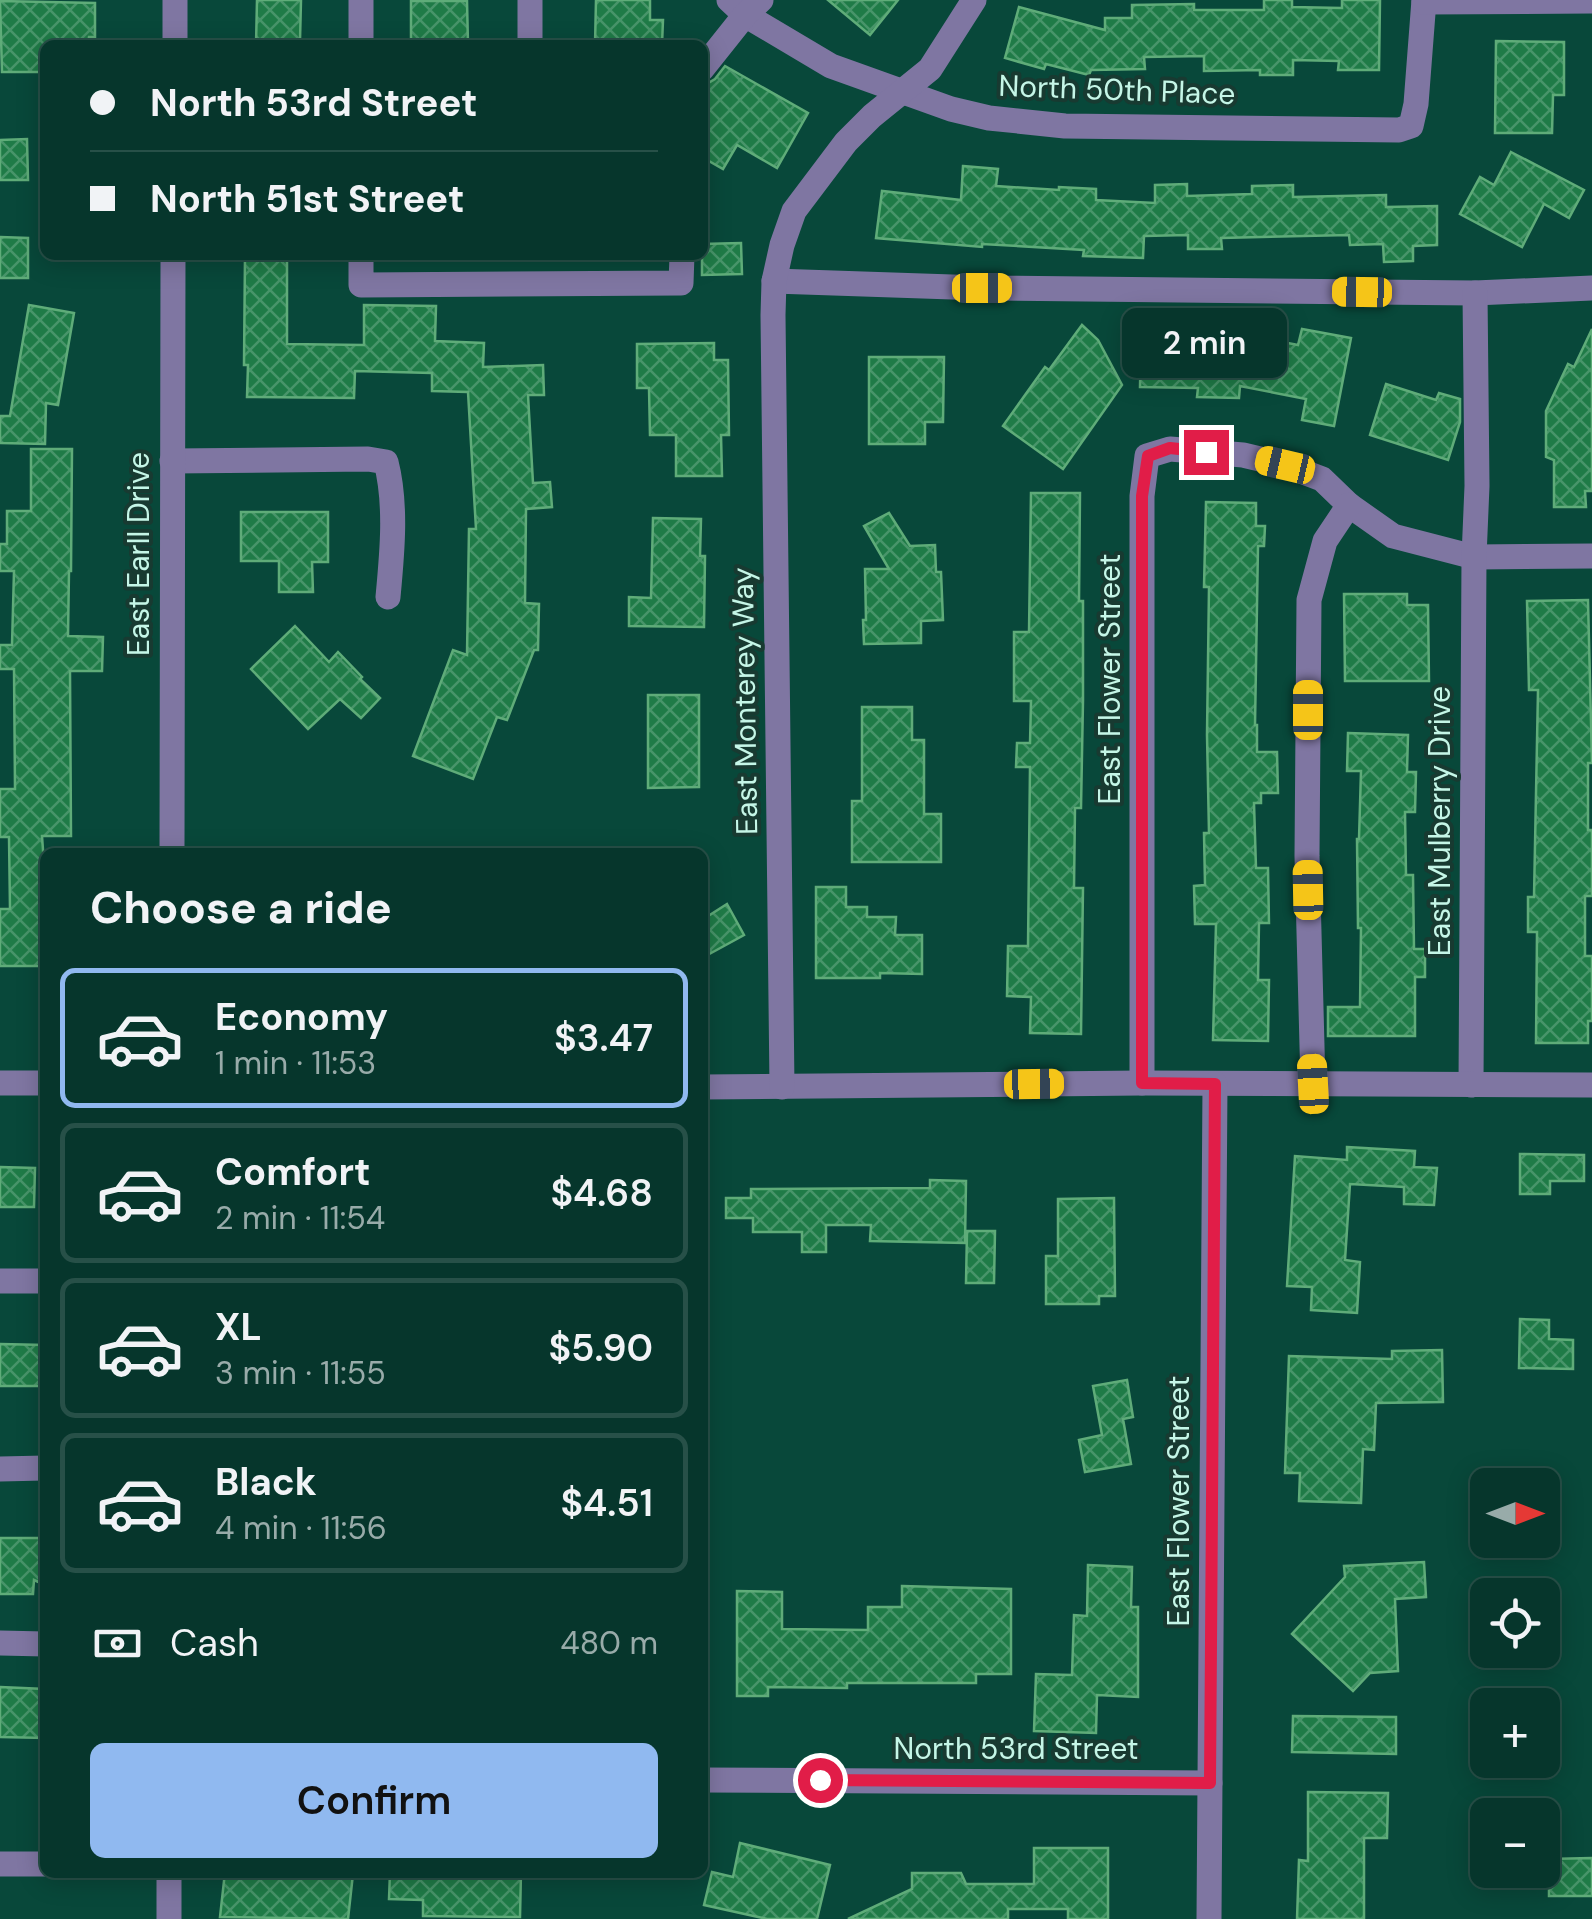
<!DOCTYPE html>
<html lang="en">
<head>
<meta charset="utf-8">
<style>
  body { margin:0; font-family:"DM Sans",sans-serif; background:#0f3e34; color:#f1f3f6; height:100vh; display:flex; flex-direction:column; font-size:38px; white-space:nowrap }
  * { box-sizing:border-box; margin:0 }
  p { font-size:32px; color:#98aba9 }
  .icon { flex:none; width:55px; height:55px; fill:none; stroke:currentColor; stroke-width:2; stroke-linecap:round; stroke-linejoin:round }
  .map { position:relative; flex:1; overflow:hidden }
  .details { position:absolute; left:40px; top:848px; width:668px; height:1030px; display:flex; flex-direction:column; background:#06362c; border-radius:15px; box-shadow:0 5px 25px #0003,0 0 0 2px #275048 }
  .details>* { flex:none }
  .top-card { position:absolute; left:40px; top:40px; width:668px; height:220px; border-radius:15px; box-shadow:0 5px 25px #0003,0 0 0 2px #275048; display:grid; align-content:center; height:220px; padding:0 50px; background:#06362c }
  .needle { width:65px; rotate:90deg }
  .tools { position:absolute; left:1470px; top:1468px; display:grid; gap:20px }
  .tools a { display:grid; place-items:center; width:90px; height:90px; border-radius:15px; background:#06362c; box-shadow:0 5px 25px #0003,0 0 0 2px #275048; font-size:50px }
  .end { position:absolute; width:45px; height:45px; margin:-22px; border:12px solid #e11d48; background:#fff; box-shadow:0 0 0 5px #fff }
  .from { border-radius:50% }
  .bubble { position:absolute; height:70px; border-radius:15px; background:#06362c; box-shadow:0 5px 25px #0003,0 0 0 2px #275048; font-size:32px; font-weight:600; line-height:70px; text-align:center }
  .car { position:absolute; width:30px; height:60px; margin:-30px -15px; border-radius:12px; box-shadow:0 0 8px 2px #0007; background:linear-gradient(#f5c518 24%,#345 0 40%,#f5c518 0 76%,#345 0 86%,#f5c518 0) }
  .top-card b { display:flex; align-items:center; gap:35px; height:95px; font-size:38px }
  .top-card b+b { border-top:2px solid #275048 }
  .top-card i { width:25px; height:25px; background:#f1f3f6 }
  ul { padding:0; list-style:none }
  li { display:flex; align-items:center; gap:30px; height:140px; margin:0 20px 15px; padding:0 30px; border:5px solid #275048; border-radius:15px }
  li div { flex:1 }
  li b { display:block; font-size:38px }
  li em { font-style:normal; font-weight:600 }
  li.selected { border-color:#90b9f0 }
  li>.icon { width:90px; height:90px; stroke-width:1.5 }
  h2 { padding:0 50px; font-size:45px; line-height:120px }
  .pay { display:flex; align-items:center; gap:25px; height:110px; padding:0 50px; font-size:38px }
  .pay p { margin-inline-start:auto }
  .primary-button { display:flex; gap:20px; margin-top:auto; padding:20px 50px }
  .primary-button a { flex:1; height:115px; border-radius:15px; background:#90b9f0; color:#111; font-size:40px; font-weight:600; line-height:115px; text-align:center }
  .map>svg:first-child { display:block }
  .building { fill:url(#building-cross-hatch); stroke:#5fac79; stroke-width:2.5 }
  .lines { fill:none; stroke-linecap:round; stroke-linejoin:round }
  .minor { stroke:#7f76a2; stroke-width:25 }
  .route { stroke:#e11d48; stroke-width:12 }
  .labels { text-anchor:middle; stroke-width:8; stroke-linejoin:round; paint-order:stroke }
  .street-label { font-size:30px; fill:#c5f6e7; stroke:#183a31 }
</style>
</head>
<body>
<div class="map">
<svg width="1592" height="1919" viewBox="0 0 1592 1919">
  <defs>
    <pattern id="building-cross-hatch" width="8" height="8" patternUnits="userSpaceOnUse" patternTransform="scale(2.5)"><rect width="8" height="8" fill="#1f7b47"/><path d="M0 0l8 8M0 8l8-8" fill="none" stroke="#48956a"/></pattern>
  </defs>
  <rect width="100%" height="100%" fill="#08483a"/>
  <g class="building">
    <polygon points="257,0 301,0 300,41 292,40 292,45 256,45"/>
    <polygon points="596,0 650,0 650,20 663,20 662,45 595,45"/>
    <polygon points="828,0 898,0 870,35"/>
    <polygon points="1264,0 1292,0 1292,7 1342,8 1342,0 1380,0 1379,70 1338,70 1339,61 1293,60 1293,75 1260,75 1260,70 1204,71 1204,56 1144,57 1145,69 1091,70 1089,75 1046,64 1044,69 1005,58 1019,7 1105,30 1105,18 1132,18 1132,5 1194,4 1194,10 1264,10"/>
    <polygon points="0,1 95,3 95,37 89,37 88,45 45,45 45,72 2,72"/>
    <polygon points="411,1 467,1 468,44 411,45"/>
    <polygon points="1496,41 1564,42 1564,95 1553,95 1552,133 1495,133"/>
    <polygon points="725,66 808,113 777,168 737,145 723,169 702,157 702,89 705,85 715,79"/>
    <polygon points="27,139 28,180 0,180 0,140"/>
    <polygon points="1511,152 1584,190 1569,218 1544,204 1522,247 1460,214 1480,177 1494,185"/>
    <polygon points="963,166 998,169 996,186 1059,190 1059,187 1096,189 1096,200 1155,203 1155,185 1187,184 1187,196 1252,194 1252,186 1293,185 1293,197 1386,195 1386,207 1437,206 1437,245 1413,246 1413,261 1384,262 1383,244 1350,245 1349,235 1221,238 1222,249 1188,249 1188,235 1144,236 1143,258 1083,256 1084,250 982,244 982,247 876,238 882,191 961,200"/>
    <polygon points="0,237 28,238 28,278 0,278"/>
    <polygon points="741,243 742,274 702,275 702,244"/>
    <polygon points="245,255 287,255 287,344 364,345 364,305 436,306 435,341 484,343 483,367 543,365 544,395 528,395 533,483 550,482 552,507 526,509 525,603 539,604 538,650 534,650 507,720 497,717 473,779 413,756 453,650 467,655 469,529 476,529 468,392 432,391 432,373 355,371 354,398 247,397 248,365 244,365"/>
    <polygon points="29,305 74,313 58,405 46,403 45,444 0,443 0,416 10,416"/>
    <polygon points="1179,318 1241,320 1241,334 1298,345 1302,329 1351,338 1334,426 1302,420 1306,399 1240,386 1239,398 1197,397 1198,388 1140,387 1141,334 1179,334"/>
    <polygon points="1082,325 1098,340 1122,385 1063,469 1003,426 1045,367 1049,370"/>
    <polygon points="1592,329 1592,491 1585,491 1586,507 1554,507 1554,460 1546,457 1546,411 1568,364 1574,367"/>
    <polygon points="714,343 714,360 728,360 729,435 721,435 722,476 676,476 676,435 650,435 649,388 637,388 637,344"/>
    <polygon points="869,357 944,357 943,422 925,422 925,444 869,444"/>
    <polygon points="1386,384 1436,400 1439,393 1460,399 1460,422 1448,460 1370,435"/>
    <polygon points="31,449 72,449 71,571 69,571 68,636 103,637 102,671 70,671 71,836 42,836 45,878 45,966 0,966 0,909 10,909 9,837 0,837 0,789 15,789 14,669 0,669 0,645 12,645 14,571 0,571 0,544 7,544 7,511 31,511"/>
    <polygon points="1031,493 1080,493 1079,601 1083,601 1083,701 1081,808 1075,808 1074,888 1083,888 1081,1034 1030,1033 1031,997 1007,996 1008,946 1028,946 1030,767 1016,767 1017,743 1030,743 1031,701 1014,701 1014,632 1029,632"/>
    <polygon points="1206,502 1256,503 1256,526 1265,526 1264,546 1258,546 1255,725 1257,725 1257,752 1277,752 1278,793 1261,793 1261,803 1254,803 1256,868 1268,868 1269,923 1259,923 1258,980 1269,980 1268,1041 1213,1040 1216,924 1195,924 1194,886 1205,885 1204,833 1209,833 1207,735 1209,587 1204,587"/>
    <polygon points="241,512 328,512 328,562 312,562 313,592 279,592 279,561 241,561"/>
    <polygon points="889,513 910,546 935,545 936,572 941,572 943,620 921,621 921,643 864,644 863,620 866,620 865,569 889,569 864,526"/>
    <polygon points="653,518 701,519 700,556 705,556 704,627 629,626 629,597 651,598"/>
    <polygon points="1344,594 1407,594 1407,605 1428,605 1429,681 1345,681"/>
    <polygon points="1588,600 1592,763 1588,763 1588,830 1592,830 1592,896 1585,896 1585,956 1592,956 1592,1021 1588,1021 1588,1043 1536,1043 1537,932 1528,932 1528,897 1534,897 1538,690 1529,690 1527,601"/>
    <polygon points="295,626 329,662 338,652 362,677 360,679 380,698 361,718 340,699 308,729 251,669"/>
    <polygon points="648,695 699,695 699,787 648,788"/>
    <polygon points="862,707 912,707 912,740 924,740 924,814 941,814 941,862 852,862 852,801 862,801"/>
    <polygon points="1348,733 1408,735 1407,772 1416,772 1415,812 1405,812 1406,875 1413,875 1414,949 1425,949 1425,977 1415,977 1415,1036 1328,1036 1328,1007 1360,1007 1361,928 1358,928 1357,839 1359,839 1361,771 1347,771"/>
    <polygon points="816,887 846,887 846,907 867,907 867,917 896,917 895,935 922,935 922,974 880,973 880,978 816,978"/>
    <polygon points="727,904 744,935 702,958 702,920"/>
    <polygon points="1347,1147 1415,1151 1414,1167 1437,1168 1434,1205 1404,1204 1404,1187 1350,1184 1345,1260 1360,1262 1357,1313 1311,1310 1312,1287 1287,1286 1295,1156 1347,1160"/>
    <polygon points="1520,1154 1584,1155 1584,1181 1550,1181 1550,1194 1520,1194"/>
    <polygon points="0,1167 35,1168 34,1207 0,1207"/>
    <polygon points="930,1180 966,1181 965,1243 870,1241 871,1225 826,1225 826,1252 802,1252 802,1232 753,1232 753,1218 726,1218 726,1198 751,1198 751,1189 930,1188"/>
    <polygon points="1114,1198 1115,1296 1099,1296 1099,1304 1046,1304 1046,1256 1058,1256 1058,1199"/>
    <polygon points="967,1231 995,1231 994,1283 966,1283"/>
    <polygon points="1520,1319 1549,1320 1549,1339 1573,1340 1573,1369 1519,1368"/>
    <polygon points="0,1344 45,1345 45,1386 0,1386"/>
    <polygon points="1442,1350 1443,1402 1376,1403 1374,1450 1363,1449 1361,1503 1299,1501 1300,1473 1285,1473 1289,1356 1392,1359 1392,1351"/>
    <polygon points="1127,1380 1133,1417 1123,1419 1131,1464 1085,1472 1079,1440 1102,1435 1093,1386"/>
    <polygon points="0,1538 45,1538 45,1585 34,1580 33,1594 0,1594"/>
    <polygon points="1424,1562 1426,1597 1395,1599 1398,1671 1370,1673 1353,1691 1292,1634 1345,1577 1344,1566"/>
    <polygon points="1088,1565 1132,1567 1131,1607 1138,1607 1138,1697 1097,1695 1096,1733 1034,1731 1036,1674 1072,1675 1074,1615 1087,1616"/>
    <polygon points="902,1586 1011,1589 1011,1674 976,1674 976,1683 847,1683 847,1688 768,1687 768,1696 737,1696 737,1591 782,1592 782,1629 868,1630 868,1607 902,1607"/>
    <polygon points="0,1687 45,1689 45,1738 0,1737"/>
    <polygon points="1293,1716 1396,1717 1396,1754 1292,1752"/>
    <polygon points="1308,1792 1388,1793 1387,1838 1364,1838 1364,1919 1297,1919 1299,1860 1308,1861"/>
    <polygon points="740,1843 830,1865 817,1919 767,1919 704,1905 712,1872 733,1877"/>
    <polygon points="1034,1848 1108,1848 1108,1919 1068,1919 1068,1909 1008,1909 1008,1919 848,1919 912,1889 912,1873 961,1873 966,1884 1034,1884"/>
    <polygon points="1592,1858 1592,1896 1549,1896 1549,1859"/>
    <polygon points="225,1872 344,1872 353,1874 348,1919 220,1917"/>
    <polygon points="390,1872 521,1872 520,1917 423,1916 423,1900 389,1899"/>
  </g>
  <g class="lines">
    <g class="minor">
      <polyline points="361,0 361,45"/>
      <polyline points="530,0 530,45"/>
      <polyline points="729,0 745,15 831,66 951,109 989,118 1065,126 1399,130 1411,126 1416,104 1424,0"/>
      <polyline points="1424,2 1592,1"/>
      <polyline points="175,45 175,0"/>
      <polyline points="702,69 745,15 761,0"/>
      <polyline points="361,255 361,285 681,283 682,255"/>
      <polyline points="774,281 982,288 1475,293 1592,288"/>
      <path d="M172,461L368,459L386,462C397,505 392,554 388,597"/>
      <polyline points="172,852 173,255"/>
      <polyline points="0,1083 45,1083"/>
      <polyline points="1142,1083 1142,496 1147,456 1170,449 1243,455 1285,465 1322,479 1349,505 1393,536 1474,557 1592,556"/>
      <polyline points="1313,1084 1307,856 1309,600 1325,541 1349,505"/>
      <polyline points="1471,1085 1474,557 1477,486 1475,293"/>
      <polyline points="702,1087 1142,1083 1592,1085"/>
      <polyline points="782,1087 773,315 774,281 782,245 794,211 846,142 872,116 930,69 974,0"/>
      <polyline points="0,1281 45,1281"/>
      <polyline points="0,1469 45,1468"/>
      <polyline points="0,1643 45,1644"/>
      <polyline points="702,1780 1210,1783"/>
      <polyline points="0,1864 45,1864"/>
      <polyline points="169,1919 169,1872"/>
      <polyline points="1209,1919 1215,1084"/>
    </g>
  </g>
  <g class="lines">
    <polyline class="route" points="820,1780 1210,1783 1215,1084 1142,1083 1142,496 1148,456 1170,448 1206,452"/>
  </g>
  <g class="labels">
    <g class="street-label">
      <text transform="translate(1117 90) rotate(2)" y="10">North 50th Place</text>
      <text transform="translate(139 554) rotate(-90)" y="10">East Earll Drive</text>
      <text transform="translate(1110 679) rotate(-90)" y="10">East Flower Street</text>
      <text transform="translate(745 701) rotate(-91)" y="10">East Monterey Way</text>
      <text transform="translate(1440 821) rotate(-90)" y="10">East Mulberry Drive</text>
      <text transform="translate(1179 1501) rotate(-90)" y="10">East Flower Street</text>
      <text x="1016" y="1759">North 53rd Street</text>
    </g>
  </g>
</svg>
<div class="tools">
<a><svg class="needle" viewBox="-14 -14 28 28"><path d="M0-13l5 13h-10z" fill="#e53935"/><path d="M0 13l5-13h-10z" fill="#98aba9"/></svg></a>
<a><svg class="icon" aria-label="locate" viewBox="0 0 24 24"><circle cx="12" cy="12" r="6"/><path d="M12 2v4M12 18v4M2 12h4M18 12h4"/></svg></a>
<a>+</a>
<a>−</a>
</div>
<i class="end from" style="left:820px;top:1780px"></i>
<i class="end" style="left:1206px;top:452px"></i>
<div class="bubble" style="left:1122px;top:308px;width:165px">2 min</div>
<i class="car" style="left:982px;top:288px;rotate:90deg"></i>
<i class="car" style="left:1362px;top:292px;rotate:271deg"></i>
<i class="car" style="left:1285px;top:465px;rotate:283deg"></i>
<i class="car" style="left:1308px;top:710px;rotate:0deg"></i>
<i class="car" style="left:1308px;top:890px;rotate:359deg"></i>
<i class="car" style="left:1034px;top:1084px;rotate:89deg"></i>
<i class="car" style="left:1313px;top:1084px;rotate:357deg"></i>
<div class="top-card">
<b><i class="from"></i>North 53rd Street</b>
<b><i></i>North 51st Street</b>
</div>
<section class="details">
<h2>Choose a ride</h2>
<ul>
<li class="selected"><svg class="icon" aria-label="car" viewBox="0 0 24 24"><path d="M5 17H2v-5l4-1 3-4h7l3 4 3 1v5h-3M9 17h6M6 11h13"/><circle cx="7" cy="17" r="2"/><circle cx="17" cy="17" r="2"/></svg><div><b>Economy</b><p>1 min · 11:53</p></div><em>$3.47</em></li>
<li><svg class="icon" aria-label="car" viewBox="0 0 24 24"><path d="M5 17H2v-5l4-1 3-4h7l3 4 3 1v5h-3M9 17h6M6 11h13"/><circle cx="7" cy="17" r="2"/><circle cx="17" cy="17" r="2"/></svg><div><b>Comfort</b><p>2 min · 11:54</p></div><em>$4.68</em></li>
<li><svg class="icon" aria-label="car" viewBox="0 0 24 24"><path d="M5 17H2v-5l4-1 3-4h7l3 4 3 1v5h-3M9 17h6M6 11h13"/><circle cx="7" cy="17" r="2"/><circle cx="17" cy="17" r="2"/></svg><div><b>XL</b><p>3 min · 11:55</p></div><em>$5.90</em></li>
<li><svg class="icon" aria-label="car" viewBox="0 0 24 24"><path d="M5 17H2v-5l4-1 3-4h7l3 4 3 1v5h-3M9 17h6M6 11h13"/><circle cx="7" cy="17" r="2"/><circle cx="17" cy="17" r="2"/></svg><div><b>Black</b><p>4 min · 11:56</p></div><em>$4.51</em></li>
</ul>
<div class="pay"><svg class="icon" aria-label="cash" viewBox="0 0 24 24"><path d="M3 7h18v10H3z"/><circle cx="12" cy="12" r="2"/></svg>Cash<p>480 m</p></div>
<div class="primary-button"><a>Confirm</a></div>
</section>
</div>
</body>
</html>
